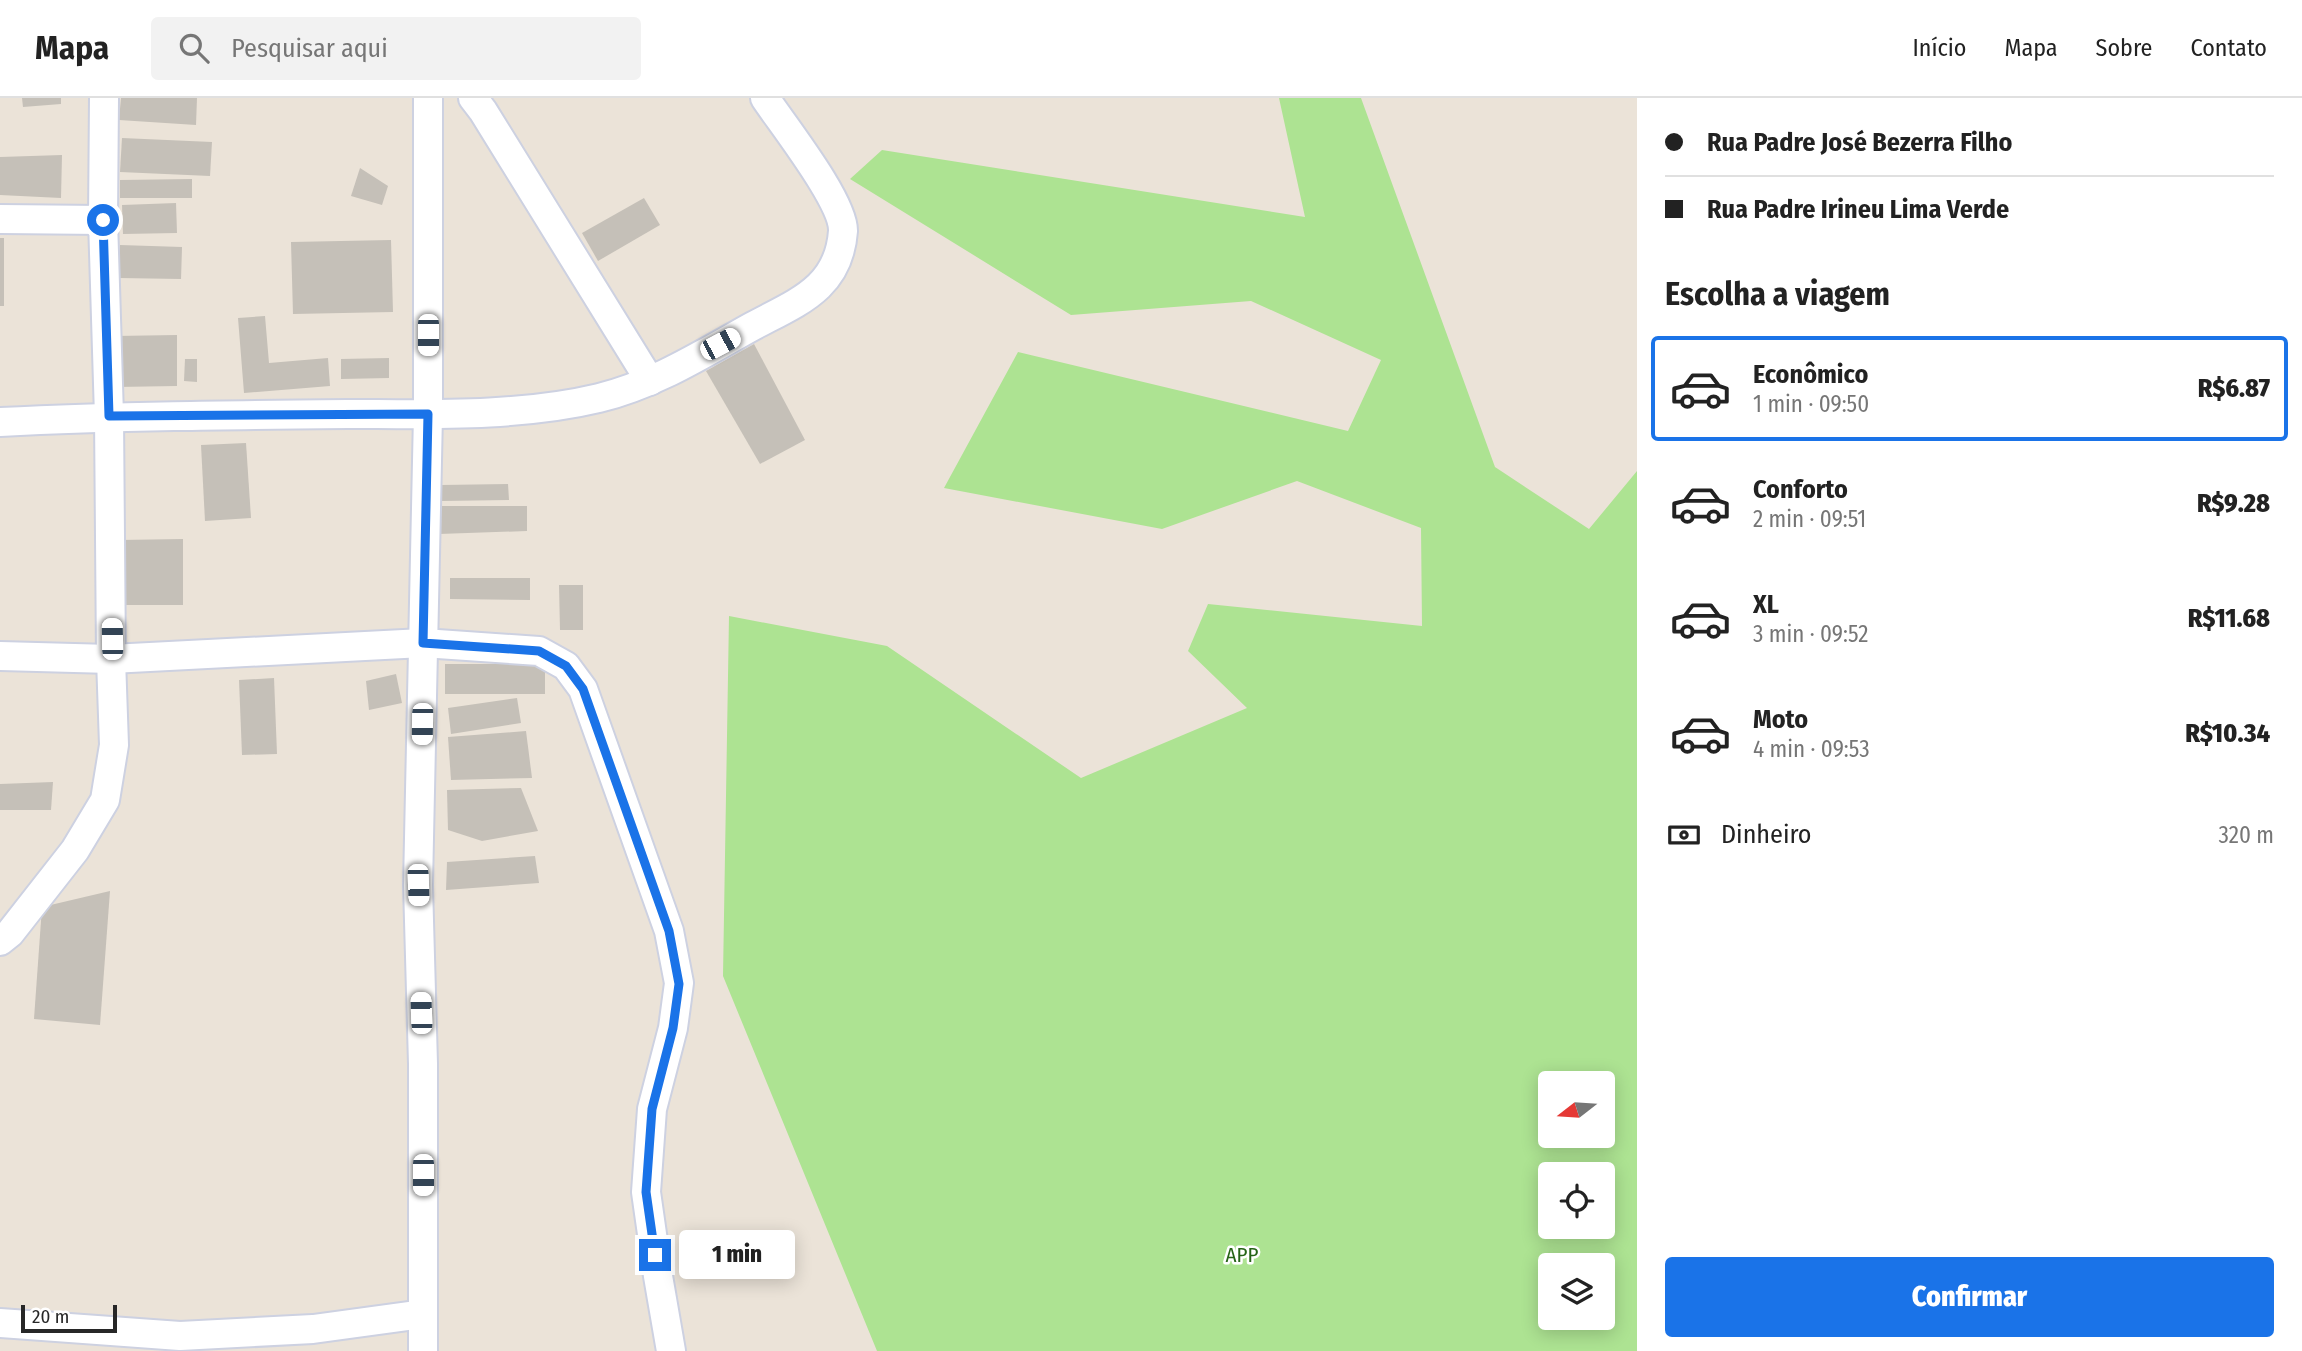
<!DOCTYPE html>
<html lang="pt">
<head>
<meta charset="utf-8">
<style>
  body { margin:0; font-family:"Fira Sans Condensed",sans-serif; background:#f2f2f2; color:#222; height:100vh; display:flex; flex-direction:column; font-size:26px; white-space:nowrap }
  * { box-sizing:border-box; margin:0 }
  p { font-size:23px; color:#767676 }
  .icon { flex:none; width:38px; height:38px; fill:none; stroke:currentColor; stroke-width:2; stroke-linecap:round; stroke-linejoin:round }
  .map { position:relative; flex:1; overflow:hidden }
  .sheet { display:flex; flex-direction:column; background:#fff; width:665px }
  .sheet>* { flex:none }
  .banner { display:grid; align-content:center; height:154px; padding:0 28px; background:#fff }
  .needle { width:46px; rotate:253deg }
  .controls { position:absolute; left:1538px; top:973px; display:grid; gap:14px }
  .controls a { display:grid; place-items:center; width:77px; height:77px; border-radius:7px; background:#fff; box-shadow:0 4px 18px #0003; font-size:35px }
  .scale { position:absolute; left:21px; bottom:18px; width:96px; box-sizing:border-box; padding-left:7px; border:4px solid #272727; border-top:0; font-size:19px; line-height:24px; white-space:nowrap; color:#272727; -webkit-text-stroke:5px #fff; paint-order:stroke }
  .end { position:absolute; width:32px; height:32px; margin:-16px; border:9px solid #1a73e8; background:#fff; box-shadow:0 0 0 4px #fff }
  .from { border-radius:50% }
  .bubble { position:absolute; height:49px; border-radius:7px; background:#fff; box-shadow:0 4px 18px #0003; font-size:23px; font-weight:800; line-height:49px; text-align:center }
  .car { position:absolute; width:21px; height:42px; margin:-21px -10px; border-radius:9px; box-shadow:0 0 5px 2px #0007; background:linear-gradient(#fff 24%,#345 0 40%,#fff 0 76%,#345 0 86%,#fff 0) }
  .banner b { display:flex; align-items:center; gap:24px; height:66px; font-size:26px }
  .banner b+b { border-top:2px solid #e0e0e0 }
  .banner i { width:18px; height:18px; background:#222 }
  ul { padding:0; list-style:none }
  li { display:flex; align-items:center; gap:21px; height:105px; margin:0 14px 10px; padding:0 14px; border:4px solid transparent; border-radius:7px }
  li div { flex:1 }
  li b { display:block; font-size:26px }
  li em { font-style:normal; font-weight:800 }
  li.on { border-color:#1a73e8 }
  li>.icon { width:63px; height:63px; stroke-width:1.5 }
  h2 { padding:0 28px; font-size:32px; line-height:84px }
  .pay { display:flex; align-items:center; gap:18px; height:77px; padding:0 28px; font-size:26px }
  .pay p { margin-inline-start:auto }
  .action { display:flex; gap:14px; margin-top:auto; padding:14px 28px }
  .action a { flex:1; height:80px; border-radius:7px; background:#1a73e8; color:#fff; font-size:28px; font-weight:800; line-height:80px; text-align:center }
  header { display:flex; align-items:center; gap:42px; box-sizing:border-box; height:98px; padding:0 35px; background:#fff; border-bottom:2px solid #e0e0e0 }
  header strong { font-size:33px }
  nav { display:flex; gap:38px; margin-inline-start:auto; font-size:24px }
  .search { width:490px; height:63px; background:#f2f2f2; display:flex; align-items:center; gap:18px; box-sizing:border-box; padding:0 24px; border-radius:7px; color:#767676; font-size:26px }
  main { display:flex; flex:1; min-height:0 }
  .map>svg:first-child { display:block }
  .green { fill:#ade392; fill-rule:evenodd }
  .building { fill:#c5c0b8 }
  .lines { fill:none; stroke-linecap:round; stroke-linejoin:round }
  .minor-casing { stroke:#cdd1e1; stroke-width:32 }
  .minor { stroke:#fff; stroke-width:28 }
  .route { stroke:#1a73e8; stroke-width:9 }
  .labels { text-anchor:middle; stroke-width:5; stroke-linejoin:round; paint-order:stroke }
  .park-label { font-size:21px; fill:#266417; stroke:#fff }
</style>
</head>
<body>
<header>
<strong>Mapa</strong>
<div class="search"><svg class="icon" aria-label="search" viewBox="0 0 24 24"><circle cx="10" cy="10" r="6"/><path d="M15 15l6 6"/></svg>Pesquisar aqui</div>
<nav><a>Início</a><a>Mapa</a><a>Sobre</a><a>Contato</a></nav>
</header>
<main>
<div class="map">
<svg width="1637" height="1253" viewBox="0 0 1637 1253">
  <rect width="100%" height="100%" fill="#ebe3d8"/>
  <path class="green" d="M1279,0H1361L1495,369L1589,431L1637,373V1253H877L723,878L729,518L887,548L1081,680L1247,610L1188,553L1208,506L1422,528L1421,430L1297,383L1162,431L944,390L1018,254L1348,333L1381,262L1251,203L1071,217L850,81L882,52L1305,119ZM1603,985V1038H1550V985ZM1603,1076V1129H1550V1076ZM1603,1167V1220H1550V1167Z"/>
  <g class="building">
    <polygon points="22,0 61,0 61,6 23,9"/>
    <polygon points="121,0 197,0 196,27 119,22"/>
    <polygon points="122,40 212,44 210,78 120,74"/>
    <polygon points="62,57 61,100 0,97 0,59"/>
    <polygon points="360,70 388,88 382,107 351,98"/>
    <polygon points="192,81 192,100 120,100 120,82"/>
    <polygon points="644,100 660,127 598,163 582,135"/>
    <polygon points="176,105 177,135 123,136 122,107"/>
    <rect x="0" y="140" width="4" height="68"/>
    <polygon points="391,142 393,214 293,216 291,144"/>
    <polygon points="120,147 182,149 181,181 119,180"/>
    <polygon points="265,218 269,265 328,260 330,288 244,295 238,220"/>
    <polygon points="177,237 177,288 116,289 115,238"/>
    <polygon points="754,246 805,342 760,366 706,273"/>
    <polygon points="389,260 389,280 341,281 341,261"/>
    <polygon points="185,261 197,261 197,284 184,283"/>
    <polygon points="246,345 251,420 205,423 201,347"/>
    <polygon points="508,386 509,402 441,403 441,387"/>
    <polygon points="437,408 527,408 527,433 439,436"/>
    <polygon points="183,441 183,507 119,507 119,442"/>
    <polygon points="450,480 530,480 530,502 450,501"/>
    <polygon points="559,487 583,487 583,532 560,532"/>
    <rect x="445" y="566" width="100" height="30"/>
    <polygon points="396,576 402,605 369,612 366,583"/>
    <polygon points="274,580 277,656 242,657 239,582"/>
    <polygon points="517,600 521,625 451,636 448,610"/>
    <polygon points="526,633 532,680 451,682 448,639"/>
    <polygon points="53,684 51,712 0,712 0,686"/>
    <polygon points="521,690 538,733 482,743 448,732 447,692"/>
    <polygon points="535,758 539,785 446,792 447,764"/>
    <polygon points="110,793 100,927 34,921 42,809"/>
  </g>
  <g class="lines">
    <g class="minor-casing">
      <g id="minor">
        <polyline points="473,0 483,13 650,283"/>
        <polyline points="0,121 103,122"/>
        <path d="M0,324C116,318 232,317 348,316C429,316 520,319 599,300C654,287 704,255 753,228C798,204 839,190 843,133C844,104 783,27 765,0"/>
        <polyline points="0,558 111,561 423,545 539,553 566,568 583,591 669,833 679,885 673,930 652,1011 646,1094 658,1178 671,1253"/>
        <polyline points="0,843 10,835 75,752 105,702 114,647 111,561 109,318 103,122 104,0"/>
        <polyline points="0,1225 180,1238 313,1231 423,1216"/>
        <polyline points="423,1253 423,966 418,787 428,316 428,0"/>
      </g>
    </g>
    <use href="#minor" class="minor"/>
  </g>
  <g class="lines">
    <polyline class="route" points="103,122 109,318 428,316 423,545 539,553 566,568 583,591 669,833 679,886 673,930 652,1011 646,1094 655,1157"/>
  </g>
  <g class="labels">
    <g class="park-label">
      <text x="1242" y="1164">APP</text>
    </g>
  </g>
</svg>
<div class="controls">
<a><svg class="needle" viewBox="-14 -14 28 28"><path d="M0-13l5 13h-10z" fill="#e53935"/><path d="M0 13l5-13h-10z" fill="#767676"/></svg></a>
<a><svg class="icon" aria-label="locate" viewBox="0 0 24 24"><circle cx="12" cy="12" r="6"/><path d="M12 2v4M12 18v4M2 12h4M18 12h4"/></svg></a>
<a><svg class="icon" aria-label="layers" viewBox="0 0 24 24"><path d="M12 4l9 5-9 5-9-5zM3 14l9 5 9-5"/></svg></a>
</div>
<div class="scale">20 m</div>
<i class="end from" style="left:103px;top:122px"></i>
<i class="end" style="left:655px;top:1157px"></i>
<div class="bubble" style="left:679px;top:1132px;width:116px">1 min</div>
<i class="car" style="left:428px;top:237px;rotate:180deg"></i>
<i class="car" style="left:720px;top:246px;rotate:62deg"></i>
<i class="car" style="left:112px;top:541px;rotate:359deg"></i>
<i class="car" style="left:422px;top:626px;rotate:181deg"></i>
<i class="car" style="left:418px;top:787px;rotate:178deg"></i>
<i class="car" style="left:421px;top:915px;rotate:358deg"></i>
<i class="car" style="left:423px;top:1077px;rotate:180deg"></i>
</div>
<section class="sheet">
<div class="banner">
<b><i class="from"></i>Rua Padre José Bezerra Filho</b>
<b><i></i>Rua Padre Irineu Lima Verde</b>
</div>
<h2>Escolha a viagem</h2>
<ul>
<li class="on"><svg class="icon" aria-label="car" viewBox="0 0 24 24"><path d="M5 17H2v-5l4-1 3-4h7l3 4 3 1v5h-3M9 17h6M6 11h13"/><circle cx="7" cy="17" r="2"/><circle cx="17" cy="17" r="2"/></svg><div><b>Econômico</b><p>1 min · 09:50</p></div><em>R$6.87</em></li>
<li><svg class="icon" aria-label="car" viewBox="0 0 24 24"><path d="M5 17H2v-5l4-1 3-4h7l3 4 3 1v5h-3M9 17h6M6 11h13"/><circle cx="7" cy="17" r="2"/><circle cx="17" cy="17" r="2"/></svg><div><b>Conforto</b><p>2 min · 09:51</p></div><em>R$9.28</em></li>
<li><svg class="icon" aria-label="car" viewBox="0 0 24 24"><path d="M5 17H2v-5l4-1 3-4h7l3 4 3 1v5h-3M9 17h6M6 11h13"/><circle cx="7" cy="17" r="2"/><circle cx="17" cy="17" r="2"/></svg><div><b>XL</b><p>3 min · 09:52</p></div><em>R$11.68</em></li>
<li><svg class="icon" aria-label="car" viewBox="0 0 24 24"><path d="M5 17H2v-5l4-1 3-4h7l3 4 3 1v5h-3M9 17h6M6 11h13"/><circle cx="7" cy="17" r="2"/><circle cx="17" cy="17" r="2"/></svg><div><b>Moto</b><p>4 min · 09:53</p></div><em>R$10.34</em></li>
</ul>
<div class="pay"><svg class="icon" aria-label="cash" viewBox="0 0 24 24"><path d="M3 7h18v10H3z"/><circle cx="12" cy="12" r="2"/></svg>Dinheiro<p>320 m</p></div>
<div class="action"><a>Confirmar</a></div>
</section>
</main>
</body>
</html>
